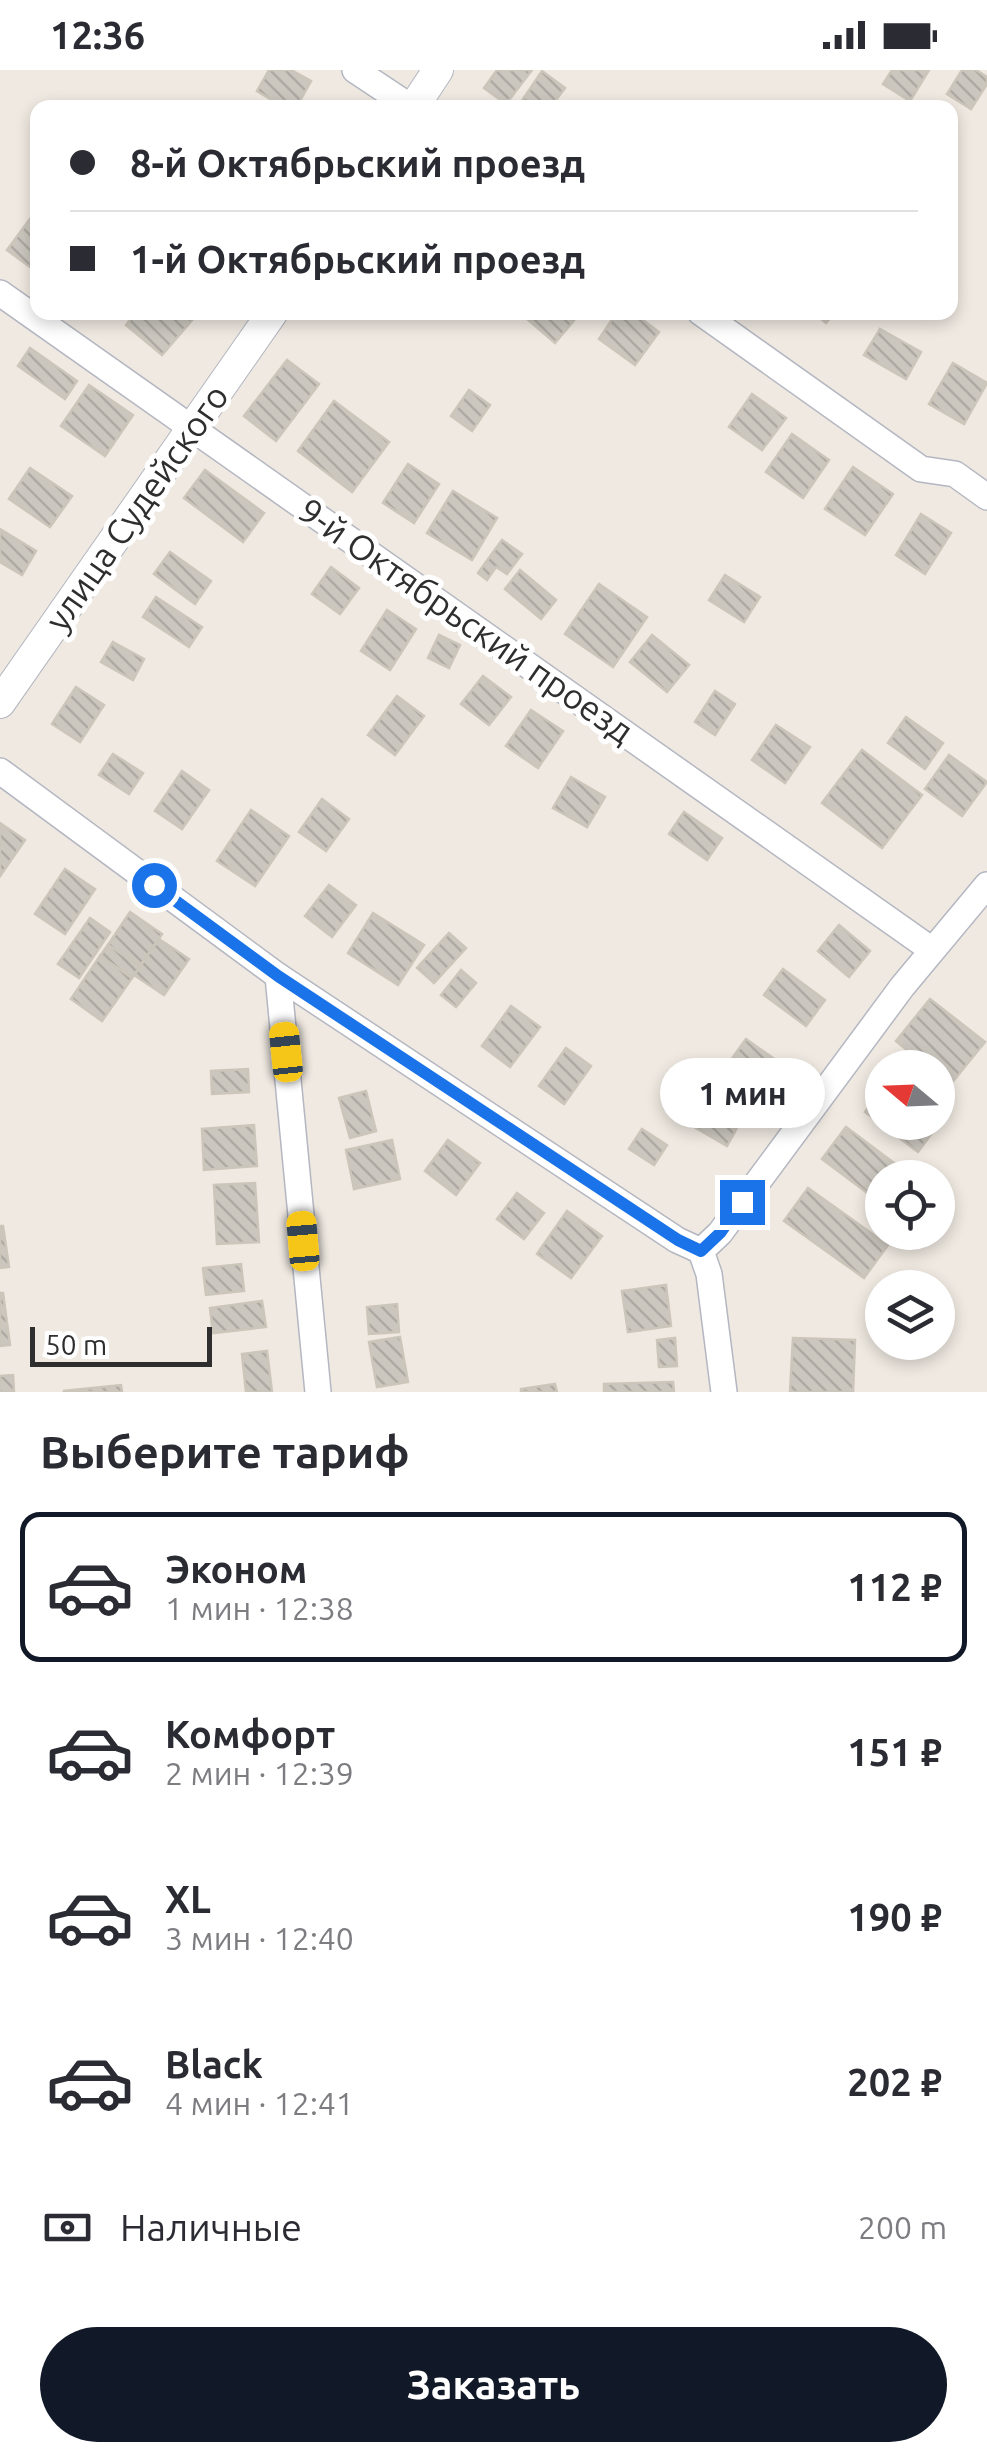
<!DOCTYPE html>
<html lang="ru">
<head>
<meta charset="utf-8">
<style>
  body { margin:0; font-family:Ubuntu,sans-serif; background:#f7f7f7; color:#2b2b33; height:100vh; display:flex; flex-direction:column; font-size:38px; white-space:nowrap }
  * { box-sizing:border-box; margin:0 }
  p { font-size:32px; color:#7c7c81 }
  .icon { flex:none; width:55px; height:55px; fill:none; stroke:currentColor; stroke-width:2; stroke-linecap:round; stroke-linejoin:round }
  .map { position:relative; height:1322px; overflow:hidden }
  .drawer { display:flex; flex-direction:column; background:#fff; flex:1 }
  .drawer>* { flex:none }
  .banner { position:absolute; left:30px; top:30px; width:928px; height:220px; border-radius:20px; box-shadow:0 5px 15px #0003; display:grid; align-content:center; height:220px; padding:0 40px; background:#fff }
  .needle { width:65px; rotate:289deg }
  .controls { position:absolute; left:865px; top:980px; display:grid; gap:20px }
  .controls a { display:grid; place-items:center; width:90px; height:90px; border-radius:50%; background:#fff; box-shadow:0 5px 15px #0003; font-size:50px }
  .scale { position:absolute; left:30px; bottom:25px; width:182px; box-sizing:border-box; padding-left:10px; border:5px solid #2e2e2e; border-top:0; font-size:28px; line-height:35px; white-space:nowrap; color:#2e2e2e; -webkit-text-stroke:8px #fff; paint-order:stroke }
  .end { position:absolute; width:45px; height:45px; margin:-22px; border:12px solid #1a73e8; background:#fff; box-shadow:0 0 0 5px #fff }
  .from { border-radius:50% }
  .bubble { position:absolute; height:70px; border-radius:35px; background:#fff; box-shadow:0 5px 15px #0003; font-size:32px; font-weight:600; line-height:70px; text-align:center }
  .car { position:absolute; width:30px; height:60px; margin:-30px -15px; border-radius:12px; box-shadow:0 0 8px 2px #0007; background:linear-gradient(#f5c518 24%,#345 0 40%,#f5c518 0 76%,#345 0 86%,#f5c518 0) }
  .banner b { display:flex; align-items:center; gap:35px; height:95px; font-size:38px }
  .banner b+b { border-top:2px solid #e1e1e2 }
  .banner i { width:25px; height:25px; background:#2b2b33 }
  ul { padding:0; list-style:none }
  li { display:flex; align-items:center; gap:30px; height:150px; margin:0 20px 15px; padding:0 20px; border:5px solid transparent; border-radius:20px }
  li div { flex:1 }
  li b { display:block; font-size:38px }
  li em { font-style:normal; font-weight:600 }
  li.active { border-color:#111827 }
  li>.icon { width:90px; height:90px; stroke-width:1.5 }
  h2 { padding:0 40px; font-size:45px; line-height:120px }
  .pay { display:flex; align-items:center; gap:25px; height:110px; padding:0 40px; font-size:38px }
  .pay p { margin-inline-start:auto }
  .cta { display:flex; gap:20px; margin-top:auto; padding:20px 40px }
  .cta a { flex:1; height:115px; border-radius:60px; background:#111827; color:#fff; font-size:40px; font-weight:600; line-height:115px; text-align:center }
  .status { display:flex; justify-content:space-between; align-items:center; height:70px; padding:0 50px; background:#fff; direction:ltr }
  .status svg { height:28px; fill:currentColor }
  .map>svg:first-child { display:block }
  .building { fill:url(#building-back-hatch); stroke:#cbc5ba; stroke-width:2.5 }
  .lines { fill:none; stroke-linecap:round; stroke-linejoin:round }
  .minor-casing { stroke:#b4b7c1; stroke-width:28 }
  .tertiary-casing { stroke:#b4b7c1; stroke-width:32 }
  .minor { stroke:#fff; stroke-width:25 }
  .tertiary { stroke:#fff; stroke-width:30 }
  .route { stroke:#1a73e8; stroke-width:12 }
  .labels { text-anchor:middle; stroke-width:10; stroke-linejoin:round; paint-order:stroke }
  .street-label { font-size:35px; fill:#2e2e2e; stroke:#fff }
</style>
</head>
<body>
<div class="status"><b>12:36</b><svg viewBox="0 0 49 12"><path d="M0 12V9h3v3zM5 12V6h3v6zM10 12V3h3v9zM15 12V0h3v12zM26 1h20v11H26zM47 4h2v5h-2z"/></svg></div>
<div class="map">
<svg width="987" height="1322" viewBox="0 0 987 1322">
  <defs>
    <pattern id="building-back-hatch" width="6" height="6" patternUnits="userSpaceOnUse" patternTransform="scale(2.5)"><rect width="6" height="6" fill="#cbc7bf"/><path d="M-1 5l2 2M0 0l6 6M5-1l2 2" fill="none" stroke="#afaba4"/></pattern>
  </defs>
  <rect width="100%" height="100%" fill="#efe9e1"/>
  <g class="building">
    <polygon points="269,0 291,0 311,11 296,38 285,38 257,21"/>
    <polygon points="497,0 532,0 506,34 484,18"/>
    <polygon points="892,0 929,0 910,31 883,14"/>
    <polygon points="962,0 976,0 987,7 987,14 971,39 947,24"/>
    <polygon points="542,1 565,18 550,38 517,38"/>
    <polygon points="38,138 38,203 7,180"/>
    <polygon points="136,242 187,242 194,248 162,285 126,255"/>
    <polygon points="519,242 581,242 555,273"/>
    <polygon points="617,242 632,242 659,262 635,295 599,269"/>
    <polygon points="813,242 835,242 826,253"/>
    <polygon points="880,259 921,282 906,309 864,285"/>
    <polygon points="30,278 77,311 65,329 18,296"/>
    <polygon points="287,290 319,314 276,371 244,346"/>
    <polygon points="953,293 987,313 964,354 929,334"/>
    <polygon points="89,315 133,345 105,386 61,356"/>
    <polygon points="469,320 490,335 472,361 451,346"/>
    <polygon points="752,324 786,348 762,380 729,357"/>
    <polygon points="334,331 389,372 352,422 298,381"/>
    <polygon points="792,364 829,390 803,428 766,402"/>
    <polygon points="408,394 439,414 414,453 383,433"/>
    <polygon points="853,397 893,424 865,465 825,439"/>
    <polygon points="30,398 72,426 50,457 9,429"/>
    <polygon points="205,400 264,443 243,472 184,428"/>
    <polygon points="453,421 497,448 472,490 427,463"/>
    <polygon points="921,444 951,463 925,504 896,485"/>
    <polygon points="0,459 36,481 22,505 0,492"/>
    <polygon points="502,470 522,484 507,504 496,497 487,510 478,503"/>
    <polygon points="170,482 211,511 195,534 154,504"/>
    <polygon points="331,497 359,518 340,544 312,524"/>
    <polygon points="520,500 556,530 541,549 505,519"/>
    <polygon points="725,505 760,527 744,552 709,530"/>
    <polygon points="599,514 647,547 613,597 565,564"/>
    <polygon points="156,527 202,557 189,577 143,547"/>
    <polygon points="387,540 416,559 390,600 361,581"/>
    <polygon points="439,565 460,575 449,598 428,588"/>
    <polygon points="652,565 689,595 667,622 630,592"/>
    <polygon points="113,572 144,589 133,610 101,592"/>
    <polygon points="483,606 511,627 489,655 461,634"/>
    <polygon points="76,617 104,635 80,672 52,654"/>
    <polygon points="715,621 735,634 715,665 695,652"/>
    <polygon points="397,626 424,646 395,685 368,665"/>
    <polygon points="531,640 563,661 538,698 506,676"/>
    <polygon points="906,647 943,673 925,699 888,673"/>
    <polygon points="776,655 810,677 785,713 752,690"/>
    <polygon points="862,680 922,725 882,778 822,733"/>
    <polygon points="113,684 143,703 129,724 99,705"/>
    <polygon points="949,685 987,712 962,746 925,719"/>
    <polygon points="182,701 209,720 182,759 155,741"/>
    <polygon points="571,707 605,727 587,757 553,738"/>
    <polygon points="322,729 349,749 326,781 299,762"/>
    <polygon points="251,740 289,766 255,816 217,791"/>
    <polygon points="684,742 722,768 707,790 669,764"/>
    <polygon points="0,753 25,770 0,806"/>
    <polygon points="65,799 95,819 65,864 35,844"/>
    <polygon points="329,815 356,835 332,867 305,846"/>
    <polygon points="130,842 162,864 140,896 108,875"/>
    <polygon points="373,843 424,875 398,915 348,883"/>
    <polygon points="90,848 110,862 79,908 58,894"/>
    <polygon points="839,855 870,881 849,907 818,881"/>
    <polygon points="449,863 466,878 434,913 417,898"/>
    <polygon points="159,869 189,889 164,925 134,905"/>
    <polygon points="108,875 140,896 132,908 100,886"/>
    <polygon points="100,886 132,908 102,951 71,929"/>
    <polygon points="783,899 825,930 806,956 764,925"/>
    <polygon points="461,900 476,913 456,937 441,925"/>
    <polygon points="930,929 985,972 950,1015 938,1005 938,998 929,998 896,971"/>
    <polygon points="511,936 540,957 510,997 482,976"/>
    <polygon points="746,969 780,993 748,1037 715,1012"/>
    <polygon points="566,978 591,996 564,1034 539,1016"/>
    <polygon points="248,999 249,1022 212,1024 211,1001"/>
    <polygon points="882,1019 882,1052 938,1052 938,1044 943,1048 918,1082 865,1042"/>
    <polygon points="366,1021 376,1061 350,1068 339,1028"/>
    <polygon points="690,1028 738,1056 727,1076 679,1048"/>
    <polygon points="254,1055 257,1096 204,1100 202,1059"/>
    <polygon points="846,1057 894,1093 870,1125 822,1089"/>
    <polygon points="642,1059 667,1075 654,1095 629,1079"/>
    <polygon points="392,1070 400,1109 354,1119 346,1080"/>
    <polygon points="448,1070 480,1093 456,1125 425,1101"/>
    <polygon points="255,1113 259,1172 217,1174 214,1115"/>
    <polygon points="808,1118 888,1175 864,1208 784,1151"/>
    <polygon points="517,1123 544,1143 524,1169 497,1149"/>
    <polygon points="567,1141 602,1166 571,1208 537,1184"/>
    <polygon points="0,1156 3,1156 9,1197 0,1198"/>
    <polygon points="241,1194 244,1221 206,1225 203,1198"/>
    <polygon points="666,1215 671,1256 628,1262 622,1221"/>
    <polygon points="0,1223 3,1223 10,1275 0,1276"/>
    <polygon points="262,1231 266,1257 213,1263 210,1238"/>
    <polygon points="397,1234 399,1262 369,1264 367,1237"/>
    <polygon points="400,1267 408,1312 377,1317 369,1272"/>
    <polygon points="675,1268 677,1296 659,1297 657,1270"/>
    <polygon points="793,1268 855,1270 853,1322 790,1322"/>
    <polygon points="267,1281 272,1322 246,1322 242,1284"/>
    <polygon points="13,1305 14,1322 0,1322 0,1306"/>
    <polygon points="673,1312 674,1322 604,1322 604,1314"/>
    <polygon points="555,1314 557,1322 521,1322 521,1319"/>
    <polygon points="121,1315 122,1322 64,1322 64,1321"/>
  </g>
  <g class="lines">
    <g class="minor-casing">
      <g id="minor">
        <polyline points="355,0 412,38"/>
        <polyline points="0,223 932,880"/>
        <polyline points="700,242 921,399 955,404 987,427"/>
        <polyline points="0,701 278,906 677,1170 701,1181"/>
        <polyline points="278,906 318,1322"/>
        <polyline points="724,1322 709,1204 701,1181 720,1163 902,917 987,815"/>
      </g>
    </g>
    <g class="tertiary-casing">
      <g id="tertiary">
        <polyline points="413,38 438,0"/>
        <polyline points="0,633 273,242"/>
      </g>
    </g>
    <use href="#minor" class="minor"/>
    <use href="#tertiary" class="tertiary"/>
  </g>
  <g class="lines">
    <polyline class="route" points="154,815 278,906 678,1170 701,1181 720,1163 742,1132"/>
  </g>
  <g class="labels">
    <g class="street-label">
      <text transform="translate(137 438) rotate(-55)" y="12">улица Судейского</text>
      <text transform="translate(466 551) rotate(35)" y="12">9-й Октябрьский проезд</text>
    </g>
  </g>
</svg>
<div class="controls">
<a><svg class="needle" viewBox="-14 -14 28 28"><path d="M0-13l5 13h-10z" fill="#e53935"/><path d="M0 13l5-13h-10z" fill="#7c7c81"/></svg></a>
<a><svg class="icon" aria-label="locate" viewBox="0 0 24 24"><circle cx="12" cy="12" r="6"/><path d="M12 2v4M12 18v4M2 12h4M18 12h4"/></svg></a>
<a><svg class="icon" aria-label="layers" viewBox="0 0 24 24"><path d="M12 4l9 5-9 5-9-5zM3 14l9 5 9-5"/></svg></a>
</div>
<div class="scale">50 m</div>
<i class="end from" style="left:154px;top:815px"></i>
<i class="end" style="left:742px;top:1132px"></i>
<div class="bubble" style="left:660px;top:988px;width:165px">1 мин</div>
<i class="car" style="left:286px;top:982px;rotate:354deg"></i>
<i class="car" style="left:303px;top:1171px;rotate:355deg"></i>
<div class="banner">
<b><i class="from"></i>8-й Октябрьский проезд</b>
<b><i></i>1-й Октябрьский проезд</b>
</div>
</div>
<section class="drawer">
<h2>Выберите тариф</h2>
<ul>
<li class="active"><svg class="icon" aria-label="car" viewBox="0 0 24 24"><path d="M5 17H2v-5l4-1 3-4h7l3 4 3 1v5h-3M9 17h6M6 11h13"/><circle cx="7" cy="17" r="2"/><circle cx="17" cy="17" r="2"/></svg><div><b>Эконом</b><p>1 мин · 12:38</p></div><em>112 ₽</em></li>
<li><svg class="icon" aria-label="car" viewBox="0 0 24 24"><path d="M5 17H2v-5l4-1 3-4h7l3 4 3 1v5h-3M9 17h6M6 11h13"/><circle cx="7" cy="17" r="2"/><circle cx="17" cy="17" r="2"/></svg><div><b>Комфорт</b><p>2 мин · 12:39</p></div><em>151 ₽</em></li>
<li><svg class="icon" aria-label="car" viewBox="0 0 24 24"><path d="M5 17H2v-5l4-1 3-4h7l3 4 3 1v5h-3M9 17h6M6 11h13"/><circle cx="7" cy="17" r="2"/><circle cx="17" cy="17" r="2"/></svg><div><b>XL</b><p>3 мин · 12:40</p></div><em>190 ₽</em></li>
<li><svg class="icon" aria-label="car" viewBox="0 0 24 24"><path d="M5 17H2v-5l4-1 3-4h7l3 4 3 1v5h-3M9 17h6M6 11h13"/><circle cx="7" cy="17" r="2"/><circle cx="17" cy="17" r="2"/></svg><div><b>Black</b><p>4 мин · 12:41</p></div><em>202 ₽</em></li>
</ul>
<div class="pay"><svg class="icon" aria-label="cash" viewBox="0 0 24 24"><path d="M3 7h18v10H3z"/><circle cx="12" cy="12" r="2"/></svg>Наличные<p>200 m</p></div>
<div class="cta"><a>Заказать</a></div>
</section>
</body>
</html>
